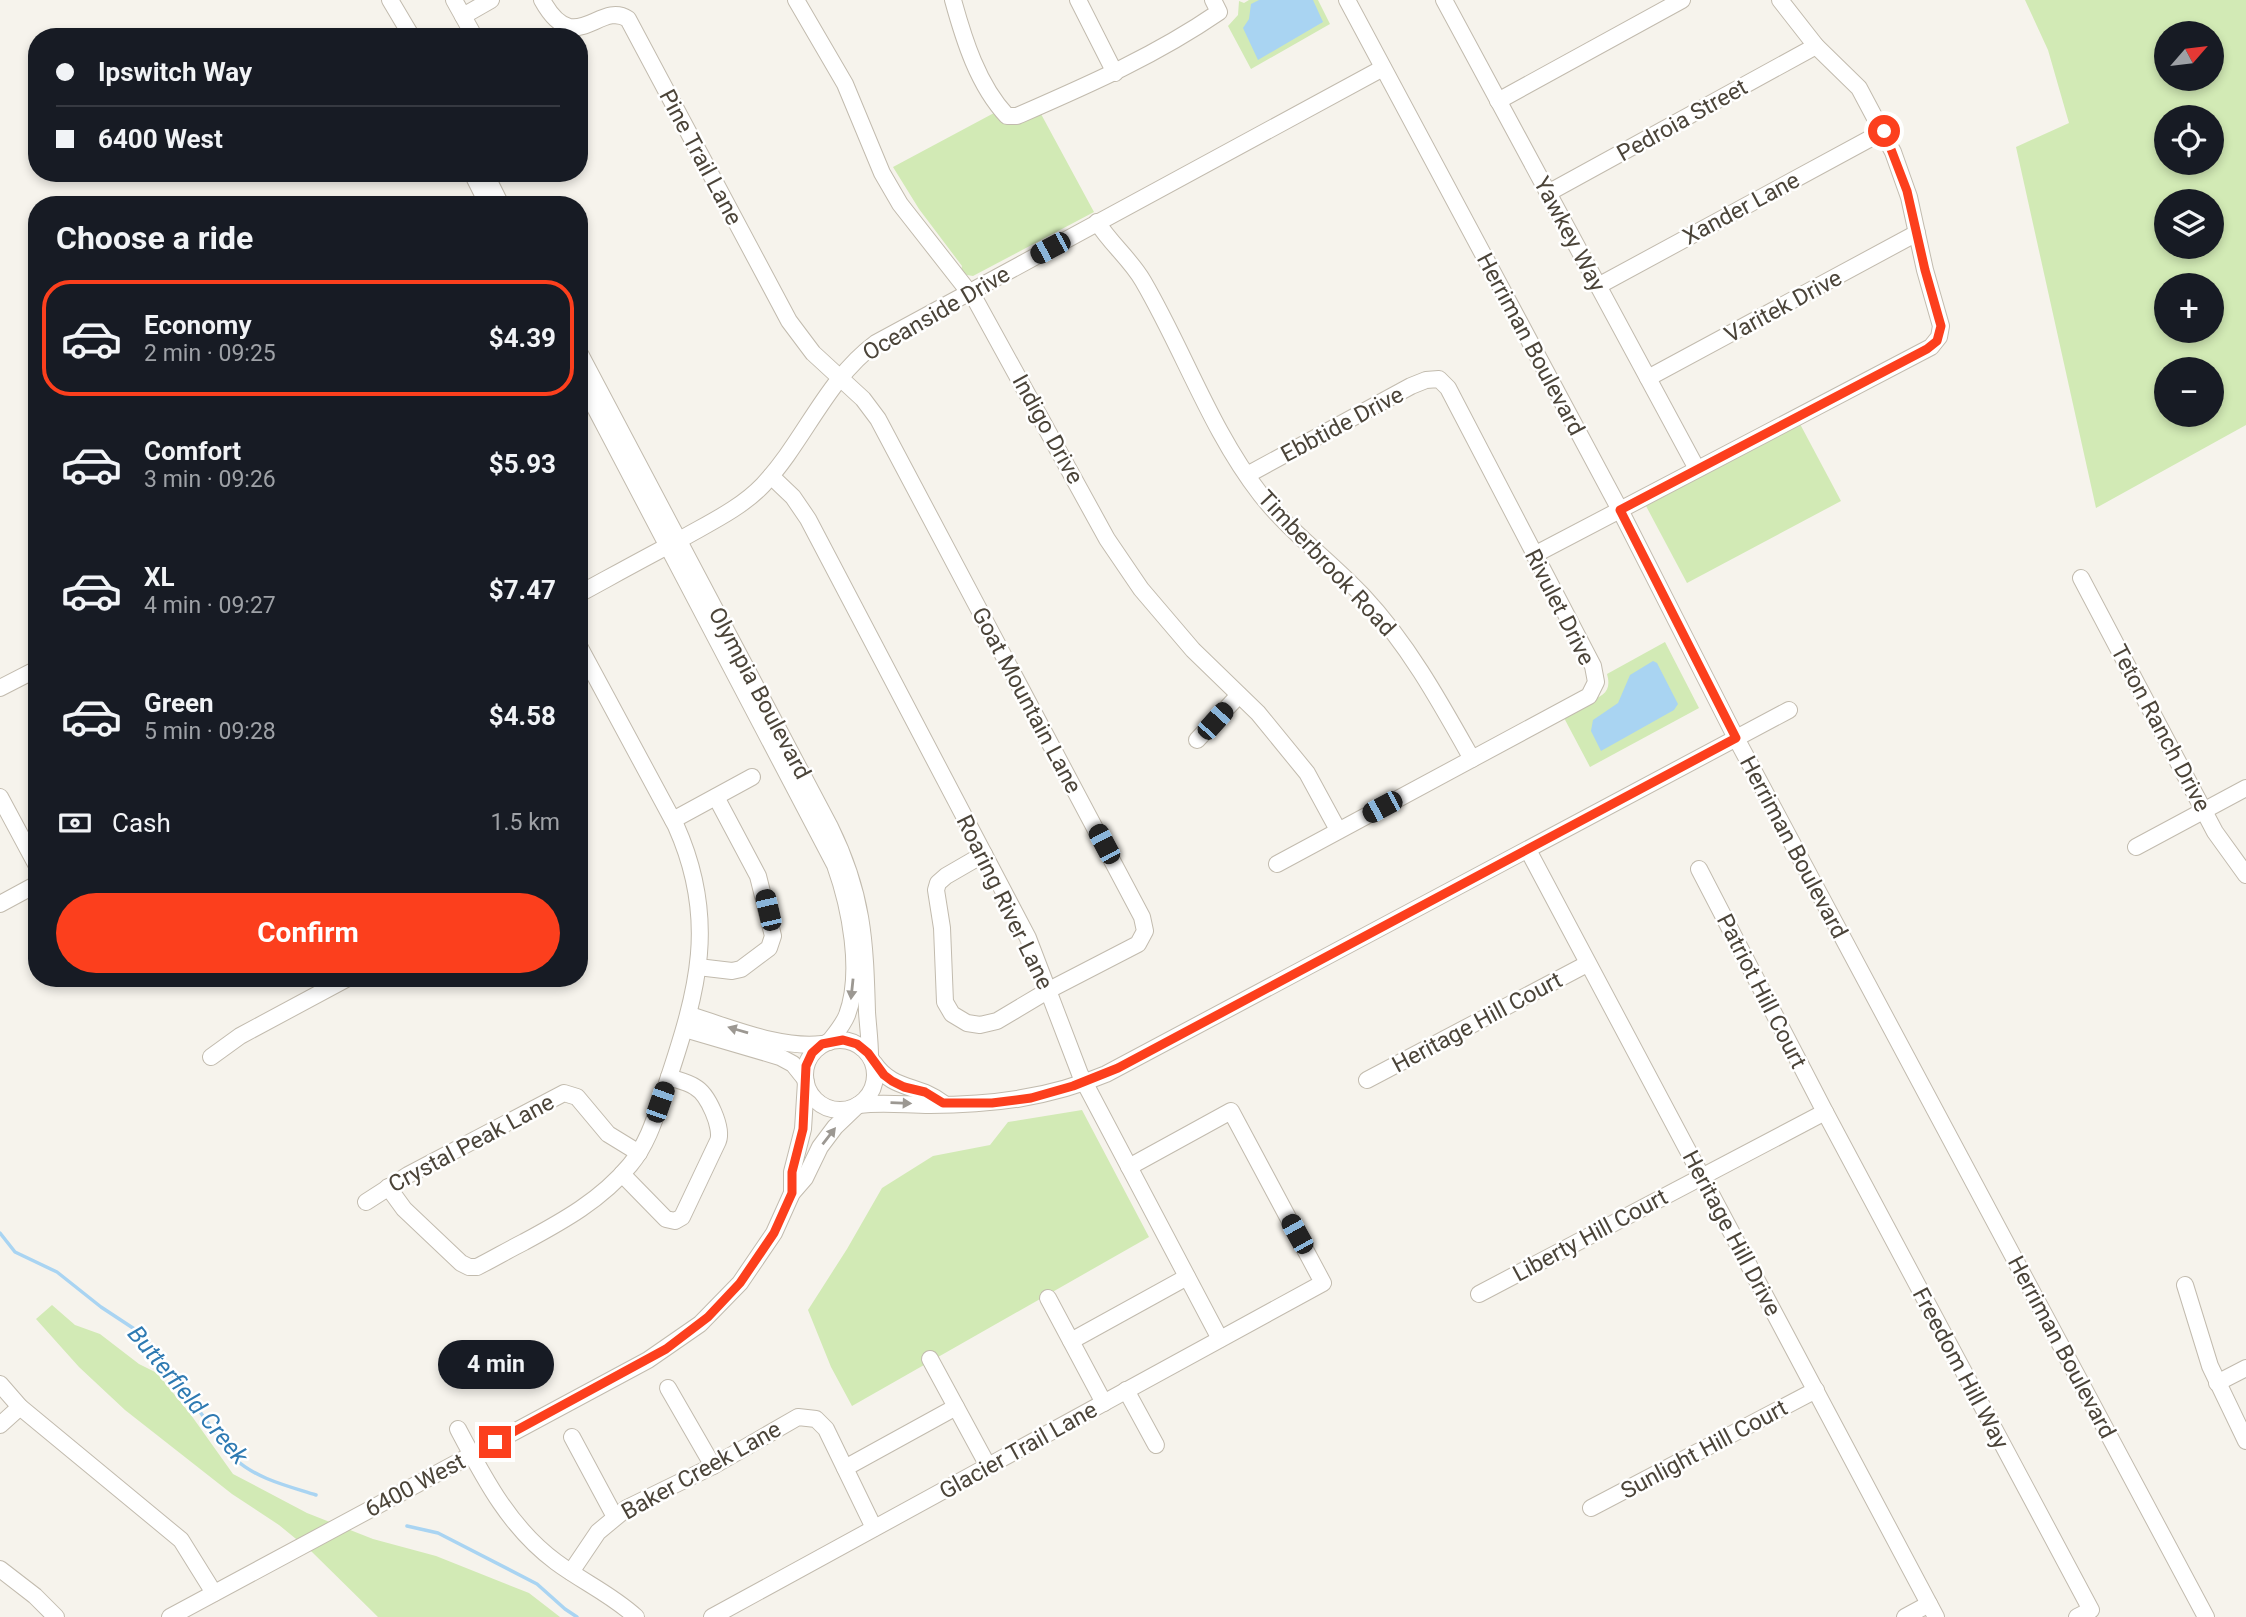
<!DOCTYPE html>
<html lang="en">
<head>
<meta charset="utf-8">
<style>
  body { margin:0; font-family:Roboto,sans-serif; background:#242831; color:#f1f3f6; height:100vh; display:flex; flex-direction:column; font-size:26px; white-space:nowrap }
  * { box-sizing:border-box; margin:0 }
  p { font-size:23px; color:#9ea1a6 }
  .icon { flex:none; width:38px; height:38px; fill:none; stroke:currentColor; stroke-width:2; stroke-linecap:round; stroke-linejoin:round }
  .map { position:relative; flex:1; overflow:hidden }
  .sheet { position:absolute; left:28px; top:196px; width:560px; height:791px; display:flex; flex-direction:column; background:#171b24; border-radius:28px; box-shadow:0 4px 10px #0003 }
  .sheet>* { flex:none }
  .banner { position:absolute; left:28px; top:28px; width:560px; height:154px; border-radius:28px; box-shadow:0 4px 10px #0003; display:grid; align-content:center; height:154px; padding:0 28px; background:#171b24 }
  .needle { width:46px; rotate:62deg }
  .buttons { position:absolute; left:2154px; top:21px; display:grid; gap:14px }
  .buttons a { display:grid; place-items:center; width:70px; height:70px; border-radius:50%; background:#171b24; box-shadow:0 4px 10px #0003; font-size:35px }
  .end { position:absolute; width:32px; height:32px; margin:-16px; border:9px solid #fc3f1d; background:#fff; box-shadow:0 0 0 4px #fff }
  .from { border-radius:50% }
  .bubble { position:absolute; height:49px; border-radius:24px; background:#171b24; box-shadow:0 4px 10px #0003; font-size:23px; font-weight:700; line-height:49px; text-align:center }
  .car { position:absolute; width:21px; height:42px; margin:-21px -10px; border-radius:9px; box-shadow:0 0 5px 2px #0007; background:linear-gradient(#222 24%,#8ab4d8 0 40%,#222 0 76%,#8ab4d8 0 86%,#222 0) }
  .banner b { display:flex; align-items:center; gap:24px; height:66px; font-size:26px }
  .banner b+b { border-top:2px solid #363941 }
  .banner i { width:18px; height:18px; background:#f1f3f6 }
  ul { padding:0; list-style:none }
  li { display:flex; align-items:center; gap:21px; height:116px; margin:0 14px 10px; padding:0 14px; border:4px solid transparent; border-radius:28px }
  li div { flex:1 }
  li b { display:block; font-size:26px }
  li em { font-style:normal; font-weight:700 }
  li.active { border-color:#fc3f1d }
  li>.icon { width:63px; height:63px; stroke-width:1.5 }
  h2 { padding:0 28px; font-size:32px; line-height:84px }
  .pay { display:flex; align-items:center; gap:18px; height:77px; padding:0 28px; font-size:26px }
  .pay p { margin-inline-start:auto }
  .button { display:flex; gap:14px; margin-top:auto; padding:14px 28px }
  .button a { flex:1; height:80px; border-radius:42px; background:#fc3f1d; color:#fff; font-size:28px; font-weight:700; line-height:80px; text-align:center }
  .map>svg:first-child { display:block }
  .green { fill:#d2eab5; fill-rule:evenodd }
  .water { fill:#a9d4f2 }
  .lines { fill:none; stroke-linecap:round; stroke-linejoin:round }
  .stream { stroke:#a9d4f2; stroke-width:3.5 }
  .minor-casing { stroke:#c2bbae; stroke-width:18 }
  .minor { stroke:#fff; stroke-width:16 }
  .oneway { fill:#9c9892 }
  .route { stroke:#fc3f1d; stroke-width:9 }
  .labels { text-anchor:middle; stroke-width:5; stroke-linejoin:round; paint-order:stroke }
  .street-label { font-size:23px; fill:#4b4439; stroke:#fff }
  .water-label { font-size:24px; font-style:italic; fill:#2e7ab2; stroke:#fff }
</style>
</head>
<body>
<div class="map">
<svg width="2246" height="1617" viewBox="0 0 2246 1617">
  <rect width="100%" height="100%" fill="#f6f3ec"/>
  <g class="green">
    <polygon points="1249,0 1318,0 1330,24 1251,69 1228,26 1238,15 1239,1 1244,3"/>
    <path d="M2025,0H2246V425L2096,508L2016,147L2069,123L2048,50ZM2212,33V79H2166V33ZM2212,117V163H2166V117ZM2212,201V247H2166V201ZM2212,285V331H2166V285ZM2212,369V415H2166V369Z"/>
    <path d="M994,113C1012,128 1022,123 1041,114L1094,212L973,276L967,275L961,270L962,266L919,209L893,167Z"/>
    <polygon points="1800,424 1841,501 1687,583 1646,506"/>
    <path d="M1665,642L1699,708L1590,767L1563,716C1572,712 1580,706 1588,702C1603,696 1612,692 1607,674Z"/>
    <polygon points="1082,1110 1149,1237 852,1406 831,1367 808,1310 847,1249 882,1188 933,1156 990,1145 1008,1122"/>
    <polygon points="52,1305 75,1325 100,1334 139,1364 157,1373 191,1415 233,1474 307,1513 373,1539 436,1556 529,1593 560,1617 378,1617 312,1552 279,1525 232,1494 125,1410 79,1367 36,1319"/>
  </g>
  <g class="water">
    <polygon points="1259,0 1313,0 1323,22 1258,60 1243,28 1249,19 1251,4"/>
    <polygon points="1653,661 1657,663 1678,704 1674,710 1601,751 1591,731 1593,720 1618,703 1630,675"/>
  </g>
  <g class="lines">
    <g class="stream">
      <path d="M0,1233L15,1252L57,1272L101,1307L142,1334L235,1459C257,1479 288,1486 316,1495"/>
      <polyline points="407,1526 438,1533 537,1584 565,1609 577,1617"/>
    </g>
    <g class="minor-casing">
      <g id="minor">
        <polyline points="390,0 412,37"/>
        <polyline points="454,0 474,36"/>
        <path d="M542,0C575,60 599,0 628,19L789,321L813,353L863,399L878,419L1142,917L1145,931L1138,944L1049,990L997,1021L980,1025L967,1023L952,1014L945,1002L942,928L936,890L938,883L946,876L984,854"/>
        <polyline points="796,0 845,84 882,173 900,204 976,301 1107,539 1141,589 1193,650 1258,713 1307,773 1338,830"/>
        <path d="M953,0C964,40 978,85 1007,116H1017C1088,85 1155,56 1219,12L1213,0"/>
        <polyline points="1078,0 1115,73"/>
        <polyline points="1347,0 1620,510 1736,738 2206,1617"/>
        <polyline points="1444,0 1697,469"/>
        <polyline points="463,16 491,0"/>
        <polyline points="1498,101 1682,0"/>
        <polyline points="472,173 488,205"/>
        <polyline points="485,173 501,205"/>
        <polyline points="1548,193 1816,46"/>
        <path d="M1097,222C1110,243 1131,260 1143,281C1184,351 1211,431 1261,495C1291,533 1330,561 1363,596C1408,644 1440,702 1472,759"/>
        <polyline points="1598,286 1884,131"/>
        <path d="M579,352L830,827C863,894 865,940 867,1012C868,1027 870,1041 870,1056"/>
        <path d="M579,377L835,865C850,907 863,972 847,1015C843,1025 836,1033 829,1042"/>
        <polyline points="1648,378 1917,233"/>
        <polyline points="1247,475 1411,386 1426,380 1439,379 1448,388 1593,666 1596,682 1589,696 1277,864"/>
        <polyline points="771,476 793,497 808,519 1028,938 1080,1074 1220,1339"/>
        <polyline points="1534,555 1931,347 1939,337 1941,326 1925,270 1909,197 1893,152 1859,88 1816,46 1780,0"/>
        <polyline points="2081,578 2215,832 2246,875"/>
        <path d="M579,594C614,575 648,556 683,538C711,522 741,508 763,485C805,440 826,380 876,343L1383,68"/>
        <polyline points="0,688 37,669"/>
        <polyline points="1197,740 1239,695"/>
        <polyline points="0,797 37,866"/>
        <polyline points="673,820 752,777"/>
        <polyline points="2136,847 2246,788"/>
        <polyline points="1528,850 1936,1617"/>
        <polyline points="1699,869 1825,1112 2091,1610 2077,1617"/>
        <polyline points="0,904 37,884"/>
        <polyline points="698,967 732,971 741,969 769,948 773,936 758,876 716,797"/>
        <path d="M689,1015C730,1027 779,1049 822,1044"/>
        <polyline points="685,1029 780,1057 793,1064 805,1079"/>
        <circle cx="840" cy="1075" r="35"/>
        <polyline points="211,1057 240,1036 348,978"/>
        <path d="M874,1063C893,1091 919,1084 943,1103"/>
        <polyline points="1367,1080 1587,964"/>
        <path d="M859,1105C883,1102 906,1105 930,1105C991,1105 1049,1098 1106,1074L1789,710"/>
        <path d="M622,1174L666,1219L675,1221L682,1217L718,1141C723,1128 708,1094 695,1087C688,1082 677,1080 669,1077"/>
        <path d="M388,1187L404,1209L461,1263L469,1267H477C493,1259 508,1250 524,1242C563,1221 601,1200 630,1165C650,1141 657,1111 667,1083C698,990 718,920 676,826L579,646"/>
        <polyline points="792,1193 792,1172 803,1129 806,1082"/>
        <polyline points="366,1202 408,1175 564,1093 577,1097 608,1134 639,1153"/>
        <polyline points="2185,1285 2210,1366 2246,1441"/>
        <polyline points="1479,1294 1825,1112"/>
        <polyline points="1048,1298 1104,1403"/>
        <polyline points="1071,1341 1187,1277"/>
        <polyline points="930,1359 988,1466"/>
        <polyline points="2217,1383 2246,1368"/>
        <polyline points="0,1384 20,1407 181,1540 214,1593"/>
        <polyline points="668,1388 713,1466"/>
        <polyline points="1126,1390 1156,1445"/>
        <polyline points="0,1425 20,1407"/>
        <path d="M458,1429C485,1480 510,1528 556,1562C583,1582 611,1594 636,1617"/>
        <polyline points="572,1437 615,1517"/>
        <polyline points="845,1468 956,1407"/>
        <polyline points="1591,1508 1816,1390"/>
        <polyline points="0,1569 35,1596 56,1617"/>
        <polyline points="571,1572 598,1532 627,1508 713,1466 798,1417 816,1419 826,1429 874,1528"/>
        <polyline points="170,1617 648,1360 700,1324 740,1283 774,1233 792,1193 805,1178 820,1147 835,1127 858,1105"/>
        <polyline points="712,1617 1323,1283 1231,1111 1129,1167"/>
        <polyline points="1905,1617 1929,1604"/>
      </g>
    </g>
    <use href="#minor" class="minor"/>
  </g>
  <defs><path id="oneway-solid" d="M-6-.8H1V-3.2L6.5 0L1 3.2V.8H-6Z" transform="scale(1.75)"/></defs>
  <g class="oneway">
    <use href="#oneway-solid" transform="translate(852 989) rotate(96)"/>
    <use href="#oneway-solid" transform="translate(738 1030) rotate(-164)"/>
    <use href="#oneway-solid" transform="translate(901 1103) rotate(2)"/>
    <use href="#oneway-solid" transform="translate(829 1136) rotate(-52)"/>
  </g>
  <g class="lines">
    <polyline class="route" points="495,1442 666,1349 708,1317 740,1283 774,1233 792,1193 792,1172 803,1129 806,1066 812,1053 822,1044 843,1040 857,1044 868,1053 884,1075 892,1081 904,1087 925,1092 943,1103 992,1103 1031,1098 1073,1086 1118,1068 1736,738 1620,510 1927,349 1937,341 1941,326 1925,270 1907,191 1884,131"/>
  </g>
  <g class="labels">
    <g class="street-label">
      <text transform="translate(1682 120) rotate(-29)" y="8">Pedroia Street</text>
      <text transform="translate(701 157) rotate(62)" y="8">Pine Trail Lane</text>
      <text transform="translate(1741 208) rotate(-28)" y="8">Xander Lane</text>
      <text transform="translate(1570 234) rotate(62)" y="8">Yawkey Way</text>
      <text transform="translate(1783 306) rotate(-28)" y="8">Varitek Drive</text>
      <text transform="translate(936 313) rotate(-30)" y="8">Oceanside Drive</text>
      <text transform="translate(1531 344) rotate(62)" y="8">Herriman Boulevard</text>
      <text transform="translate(1342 424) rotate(-28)" y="8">Ebbtide Drive</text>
      <text transform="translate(1048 429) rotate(61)" y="8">Indigo Drive</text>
      <text transform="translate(1327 563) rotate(47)" y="8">Timberbrook Road</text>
      <text transform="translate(1560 607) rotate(63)" y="8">Rivulet Drive</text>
      <text transform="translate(760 693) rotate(62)" y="8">Olympia Boulevard</text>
      <text transform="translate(1027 700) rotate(62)" y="8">Goat Mountain Lane</text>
      <text transform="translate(2161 728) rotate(62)" y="8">Teton Ranch Drive</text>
      <text transform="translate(1794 847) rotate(62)" y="8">Herriman Boulevard</text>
      <text transform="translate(1005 902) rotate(64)" y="8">Roaring River Lane</text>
      <text transform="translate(1762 991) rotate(63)" y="8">Patriot Hill Court</text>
      <text transform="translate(1477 1022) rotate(-28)" y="8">Heritage Hill Court</text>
      <text transform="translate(471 1143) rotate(-28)" y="8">Crystal Peak Lane</text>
      <text transform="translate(1732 1233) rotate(62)" y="8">Heritage Hill Drive</text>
      <text transform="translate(1590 1235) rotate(-28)" y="8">Liberty Hill Court</text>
      <text transform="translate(2062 1347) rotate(62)" y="8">Herriman Boulevard</text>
      <text transform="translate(1961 1368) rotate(62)" y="8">Freedom Hill Way</text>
      <text transform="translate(1704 1449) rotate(-28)" y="8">Sunlight Hill Court</text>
      <text transform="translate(1018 1450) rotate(-29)" y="8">Glacier Trail Lane</text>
      <text transform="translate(701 1470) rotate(-29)" y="8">Baker Creek Lane</text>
      <text transform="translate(415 1485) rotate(-28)" y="8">6400 West</text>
    </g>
    <g class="water-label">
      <text transform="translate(188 1395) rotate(50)" y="8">Butterfield Creek</text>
    </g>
  </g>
</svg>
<div class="buttons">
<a><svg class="needle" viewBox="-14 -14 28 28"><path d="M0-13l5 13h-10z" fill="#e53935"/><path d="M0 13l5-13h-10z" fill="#9ea1a6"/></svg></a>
<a><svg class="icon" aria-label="locate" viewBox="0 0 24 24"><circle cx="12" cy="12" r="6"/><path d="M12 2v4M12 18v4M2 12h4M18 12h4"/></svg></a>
<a><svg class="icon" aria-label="layers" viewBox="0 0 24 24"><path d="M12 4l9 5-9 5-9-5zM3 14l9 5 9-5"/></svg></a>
<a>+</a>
<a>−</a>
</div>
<i class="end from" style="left:1884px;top:131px"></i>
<i class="end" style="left:495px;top:1442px"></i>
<div class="bubble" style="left:438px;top:1340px;width:116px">4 min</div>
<i class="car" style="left:1050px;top:248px;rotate:242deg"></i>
<i class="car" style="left:1215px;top:721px;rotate:42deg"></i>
<i class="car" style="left:1382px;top:807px;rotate:242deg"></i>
<i class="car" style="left:1104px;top:844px;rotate:332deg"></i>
<i class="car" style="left:768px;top:910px;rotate:347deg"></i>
<i class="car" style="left:660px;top:1102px;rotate:19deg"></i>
<i class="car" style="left:1297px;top:1234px;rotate:331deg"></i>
<div class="banner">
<b><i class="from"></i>Ipswitch Way</b>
<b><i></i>6400 West</b>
</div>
<section class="sheet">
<h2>Choose a ride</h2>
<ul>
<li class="active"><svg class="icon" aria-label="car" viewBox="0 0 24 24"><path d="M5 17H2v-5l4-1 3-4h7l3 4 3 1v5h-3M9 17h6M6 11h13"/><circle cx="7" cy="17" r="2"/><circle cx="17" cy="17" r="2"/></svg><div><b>Economy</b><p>2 min · 09:25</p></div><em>$4.39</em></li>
<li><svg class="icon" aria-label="car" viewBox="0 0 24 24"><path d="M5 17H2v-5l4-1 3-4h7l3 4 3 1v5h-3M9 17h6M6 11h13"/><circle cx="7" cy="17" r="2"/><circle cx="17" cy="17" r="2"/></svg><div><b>Comfort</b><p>3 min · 09:26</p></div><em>$5.93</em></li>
<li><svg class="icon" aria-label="car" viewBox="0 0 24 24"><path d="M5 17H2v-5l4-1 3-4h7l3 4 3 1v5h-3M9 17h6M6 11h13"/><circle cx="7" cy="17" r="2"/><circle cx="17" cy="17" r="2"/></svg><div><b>XL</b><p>4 min · 09:27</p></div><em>$7.47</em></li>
<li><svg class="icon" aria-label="car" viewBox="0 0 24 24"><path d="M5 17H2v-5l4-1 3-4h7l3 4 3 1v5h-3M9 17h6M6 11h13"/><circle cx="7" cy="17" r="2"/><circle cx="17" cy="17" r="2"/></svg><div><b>Green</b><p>5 min · 09:28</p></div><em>$4.58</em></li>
</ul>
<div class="pay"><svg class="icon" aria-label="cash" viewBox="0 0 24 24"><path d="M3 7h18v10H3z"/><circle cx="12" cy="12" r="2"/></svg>Cash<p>1.5 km</p></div>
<div class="button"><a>Confirm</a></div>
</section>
</div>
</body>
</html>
